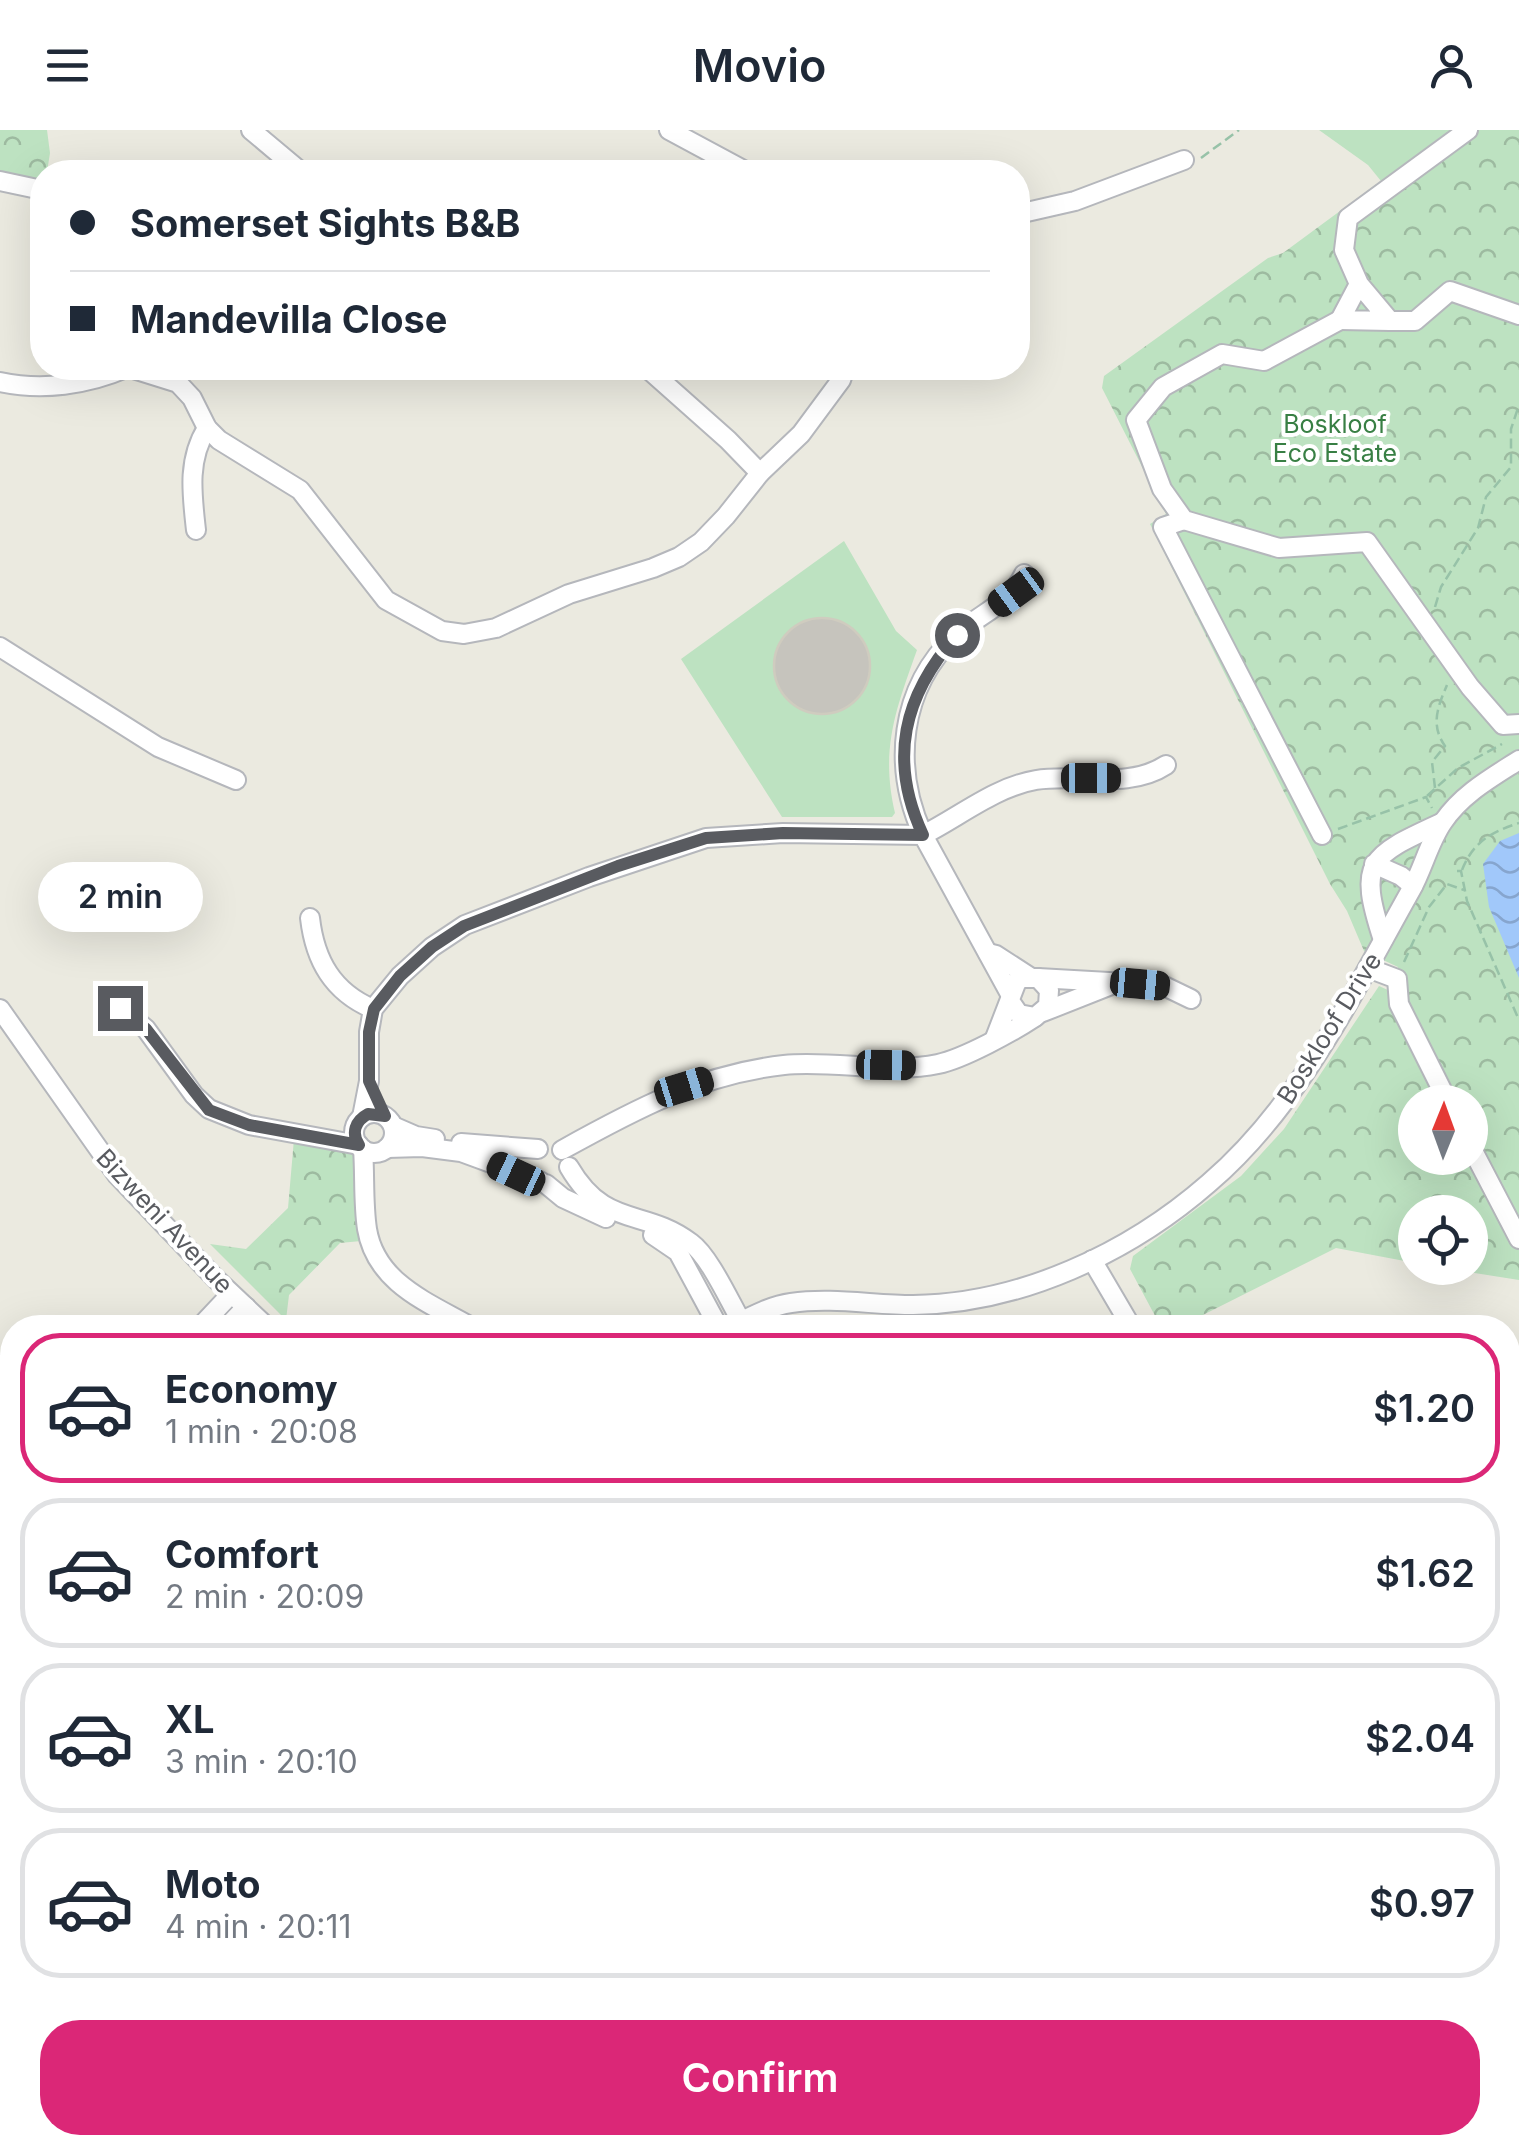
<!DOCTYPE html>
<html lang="en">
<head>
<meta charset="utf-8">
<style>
  body { margin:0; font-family:Inter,sans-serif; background:#f6f6f7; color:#1f2937; height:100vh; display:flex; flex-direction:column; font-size:38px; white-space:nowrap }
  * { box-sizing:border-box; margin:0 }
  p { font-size:32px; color:#747a83 }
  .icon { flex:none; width:55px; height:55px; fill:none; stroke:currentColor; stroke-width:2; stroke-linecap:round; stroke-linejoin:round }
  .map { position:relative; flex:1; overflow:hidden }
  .panel { position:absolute; left:0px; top:1185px; width:1520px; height:840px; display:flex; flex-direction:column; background:#fff; border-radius:40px 40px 0 0; box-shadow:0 10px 40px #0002 }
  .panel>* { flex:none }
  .hud { position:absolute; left:30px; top:30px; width:1000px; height:220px; border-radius:40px; box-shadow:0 10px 40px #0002; display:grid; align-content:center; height:220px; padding:0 40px; background:#fff }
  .needle { width:65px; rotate:1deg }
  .fabs { position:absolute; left:1398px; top:955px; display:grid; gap:20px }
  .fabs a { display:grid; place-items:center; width:90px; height:90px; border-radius:50%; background:#fff; box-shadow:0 10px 40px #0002; font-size:50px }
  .end { position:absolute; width:45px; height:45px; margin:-22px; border:12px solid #595b60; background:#fff; box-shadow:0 0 0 5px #fff }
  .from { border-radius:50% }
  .bubble { position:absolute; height:70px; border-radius:35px; background:#fff; box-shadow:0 10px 40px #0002; font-size:32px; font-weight:600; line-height:70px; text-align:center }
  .car { position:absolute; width:30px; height:60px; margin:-30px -15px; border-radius:12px; box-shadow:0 0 8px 2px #0007; background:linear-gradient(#222 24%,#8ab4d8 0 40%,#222 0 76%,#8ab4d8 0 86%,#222 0) }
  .hud b { display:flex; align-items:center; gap:35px; height:95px; font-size:38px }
  .hud b+b { border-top:2px solid #e0e1e3 }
  .hud i { width:25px; height:25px; background:#1f2937 }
  ul { padding:18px 0 0; list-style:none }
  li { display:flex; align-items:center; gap:30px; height:150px; margin:0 20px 15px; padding:0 20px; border:5px solid #e0e1e3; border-radius:40px }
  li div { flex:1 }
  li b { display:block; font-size:38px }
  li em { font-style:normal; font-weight:600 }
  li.current { border-color:#db2777 }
  li>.icon { width:90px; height:90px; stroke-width:1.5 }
  .cta { display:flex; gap:20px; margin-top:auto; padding:20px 40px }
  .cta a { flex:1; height:115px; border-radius:40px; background:#db2777; color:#fff; font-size:40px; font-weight:600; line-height:115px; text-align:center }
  header { display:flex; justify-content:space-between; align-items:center; height:130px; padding:0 40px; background:#fff; font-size:45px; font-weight:600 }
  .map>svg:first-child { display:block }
  .green { fill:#bde2c1 }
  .park { fill:url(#park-crowns); fill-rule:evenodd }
  .water { fill:url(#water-waves) }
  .building { fill:#c6c4bd; stroke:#cfccbf; stroke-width:2.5 }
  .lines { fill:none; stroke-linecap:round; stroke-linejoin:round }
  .minor-casing { stroke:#b5b7bc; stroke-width:22 }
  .path { stroke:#97c2a8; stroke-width:2.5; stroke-dasharray:10 5; stroke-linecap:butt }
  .minor { stroke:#fff; stroke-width:18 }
  .route { stroke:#595b60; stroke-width:12 }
  .labels { text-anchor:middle; stroke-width:8; stroke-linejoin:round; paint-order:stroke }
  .park-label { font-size:25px; fill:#387f44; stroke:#fff }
  .street-label { font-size:25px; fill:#595b60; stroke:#fff }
</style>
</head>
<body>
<header><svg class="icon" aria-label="menu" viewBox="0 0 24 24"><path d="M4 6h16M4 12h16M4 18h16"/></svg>Movio<svg class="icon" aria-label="person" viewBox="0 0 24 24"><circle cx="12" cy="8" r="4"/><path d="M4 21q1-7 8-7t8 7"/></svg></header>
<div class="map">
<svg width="1519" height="2025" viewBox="0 0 1519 2025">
  <defs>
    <pattern id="park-crowns" width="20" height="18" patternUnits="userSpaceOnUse" patternTransform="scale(2.5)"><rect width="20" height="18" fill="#bde2c1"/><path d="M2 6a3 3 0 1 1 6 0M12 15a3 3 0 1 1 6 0" fill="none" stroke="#9dbaa0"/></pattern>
    <pattern id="water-waves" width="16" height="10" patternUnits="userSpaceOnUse" patternTransform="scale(2.5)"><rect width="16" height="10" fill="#a1c8fa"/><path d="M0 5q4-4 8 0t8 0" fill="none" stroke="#86a5ce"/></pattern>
  </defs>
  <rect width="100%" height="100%" fill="#ebeae0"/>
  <g class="green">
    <polygon points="1319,0 1450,0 1381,51 1368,35"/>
    <path d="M844,411L896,501L917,520C896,579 880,619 895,683L892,687H782L681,529Z"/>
  </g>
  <g class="park">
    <polygon points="0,0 47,0 50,23 47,42 42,42 42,55 0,47"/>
    <path d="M1450,0H1519V1150L1443,1138H1470V1082H1415V1133L1336,1118L1179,1197H1161L1130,1139L1133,1126L1241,1046L1284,999L1379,856L1390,861L1398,837L1364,821L1347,781L1330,754L1150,394L1166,384L1102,258L1104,246L1268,128L1283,123ZM1415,972H1470V1028H1415Z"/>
    <polygon points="294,1009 350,1019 355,1025 361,1111 340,1113 289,1165 286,1190 210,1114 246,1119 288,1078"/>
    <polygon points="12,1714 12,1773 0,1767 0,1740"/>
    <polygon points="1519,1819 1519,2025 1514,2025 1508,2011 1508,1826"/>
    <path d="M479,2013L572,2012V2013C540,2025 512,2025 479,2013Z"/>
  </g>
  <polygon class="water" points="1519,703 1519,848 1489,777 1483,734 1500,711"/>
  <circle class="building" cx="822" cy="536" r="48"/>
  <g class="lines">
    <g class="minor-casing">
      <g id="minor">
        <polyline points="251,0 301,42"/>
        <polyline points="669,0 747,42"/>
        <polyline points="0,51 42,60"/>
        <polyline points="1018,84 1075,71 1184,30"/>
        <polyline points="1359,154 1340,190 1390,191 1359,154 1344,120 1348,88 1468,0"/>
        <polyline points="1340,190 1264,231 1222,224 1163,257 1136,290 1162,359 1184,390 1279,418 1367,412 1470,557 1503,595 1519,594"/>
        <polyline points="1390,191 1415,191 1450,161 1519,185"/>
        <polyline points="130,238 178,253 192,268 207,298 219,310 300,360 386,470 442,501 464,504 496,498 569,464 653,438 679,427 701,412 726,386 760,343 801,304 841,250 845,238"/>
        <polyline points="647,238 728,310 760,343"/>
        <path d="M0,252C42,261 87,255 126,238"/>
        <polyline points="1184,390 1163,397 1322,705"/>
        <path d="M196,400C192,364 187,330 207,298"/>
        <path d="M1024,444C1010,474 979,484 956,505C899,559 892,637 923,705C959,687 995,657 1036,650C1079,643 1128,660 1166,635"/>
        <polyline points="0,517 158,617 236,650"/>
        <polyline points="1374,734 1401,746 1413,756"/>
        <path d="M310,788C315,831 333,862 373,879"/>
        <path d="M1383,810C1357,731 1369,726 1441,693"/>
        <polyline points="988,823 996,825 1030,847"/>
        <polyline points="1368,838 1397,849 1399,874 1448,972"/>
        <polyline points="1038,848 1162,855 1191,869"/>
        <polyline points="121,878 146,899 194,965 209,979 249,995 359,1015"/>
        <polyline points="0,879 117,1045 215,1148 268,1198"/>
        <polyline points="1043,882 1114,854"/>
        <polyline points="995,908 1017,851 1023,848 1038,848 1049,860 1048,876 1035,887 1019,884 1010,871"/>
        <circle cx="374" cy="1003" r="20"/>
        <polyline points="362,987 369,951 369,902 373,879 400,846 432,817 465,795 589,747 706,708 783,703 923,705 1010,864"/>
        <polyline points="393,996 416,1006 435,1009"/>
        <polyline points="461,1013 538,1019"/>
        <polyline points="1470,1015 1519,1109"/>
        <polyline points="387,1018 422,1017 461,1022 540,1051"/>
        <path d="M363,1019C365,1045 363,1073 367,1099C376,1154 430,1173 473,1198"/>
        <path d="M562,1020C634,980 701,944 784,935C832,930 893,944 938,934C963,929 1014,901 1035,887"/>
        <path d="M569,1037C606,1100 643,1077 691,1113C709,1126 729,1170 741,1191"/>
        <polyline points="546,1054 563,1068 606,1088"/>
        <polyline points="653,1105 678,1122 719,1198"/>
        <polyline points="1092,1130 1132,1198"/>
        <polyline points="199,1198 231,1164"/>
        <polyline points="226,1198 246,1177"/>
        <path d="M728,1198C748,1188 769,1176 791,1173C831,1167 873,1175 913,1175C1020,1174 1129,1123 1209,1053C1300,975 1353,863 1411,760C1423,739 1429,712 1443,692C1462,664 1491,648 1519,630"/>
        <polyline points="0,1235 12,1248"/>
        <polyline points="0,1400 12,1393"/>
        <polyline points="1508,1555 1519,1548"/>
        <polyline points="1508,1740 1519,1733"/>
        <polyline points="0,1832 12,1838"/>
        <polyline points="0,1926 12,1938"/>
        <polyline points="88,2012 101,2025"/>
        <polyline points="253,2012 266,2025"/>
        <polyline points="779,2012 786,2025"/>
        <polyline points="900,2012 901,2025"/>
        <polyline points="1226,2012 1233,2025"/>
        <polyline points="1491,2012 1496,2025"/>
        <polyline points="933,2025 953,2012"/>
        <polyline points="1110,2025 1129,2012"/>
        <polyline points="1282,2025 1305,2012"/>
        <polyline points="1342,2025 1362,2012"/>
      </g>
    </g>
    <g class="path">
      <polyline points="1201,28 1239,0"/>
      <polyline points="1435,477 1441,457 1478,398 1486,367 1511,337 1511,299 1519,275"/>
      <path d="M1435,658L1432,632L1445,616C1430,595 1438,576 1447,555"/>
      <polyline points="1427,666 1458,638 1502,614"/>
      <polyline points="1338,699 1426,667 1432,678"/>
      <path d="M1462,740C1473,712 1491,702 1519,693"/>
      <polyline points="1457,741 1461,741 1467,771 1519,890"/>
      <polyline points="1404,832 1429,777 1447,754 1464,760"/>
      <polyline points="0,1642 12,1640"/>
      <polyline points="1508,1915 1519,1908 1519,1895"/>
      <polyline points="377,2025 390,2012"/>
    </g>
    <use href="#minor" class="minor"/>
  </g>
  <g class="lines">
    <path class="route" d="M120,878L146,899L209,980L249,995L359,1015C351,1003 355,991 368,984L385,986L369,951V902L374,879L400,846L432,817L464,796L618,736L706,708L783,703L923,705C888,630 903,566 957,505"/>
  </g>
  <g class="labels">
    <g class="park-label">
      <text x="1335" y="303">Boskloof<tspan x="1335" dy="29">Eco Estate</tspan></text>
    </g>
    <g class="street-label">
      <text transform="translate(1329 898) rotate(-58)" y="9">Boskloof Drive</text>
      <text transform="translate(165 1091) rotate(47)" y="9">Bizweni Avenue</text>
    </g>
  </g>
</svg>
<div class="fabs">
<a><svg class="needle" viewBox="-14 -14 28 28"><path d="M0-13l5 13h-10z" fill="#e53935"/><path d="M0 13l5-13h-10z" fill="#747a83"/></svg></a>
<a><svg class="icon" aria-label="locate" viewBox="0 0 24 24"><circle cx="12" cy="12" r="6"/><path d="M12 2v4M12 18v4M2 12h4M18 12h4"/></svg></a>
</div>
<i class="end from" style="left:957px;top:505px"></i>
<i class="end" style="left:120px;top:878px"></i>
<div class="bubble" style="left:38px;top:732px;width:165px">2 min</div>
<i class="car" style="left:1016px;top:462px;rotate:234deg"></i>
<i class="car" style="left:1091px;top:648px;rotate:90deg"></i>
<i class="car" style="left:1140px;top:854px;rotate:95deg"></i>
<i class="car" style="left:886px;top:935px;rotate:91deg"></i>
<i class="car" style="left:684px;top:957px;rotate:73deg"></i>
<i class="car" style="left:516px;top:1044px;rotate:295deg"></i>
<div class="hud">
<b><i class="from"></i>Somerset Sights B&amp;B</b>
<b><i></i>Mandevilla Close</b>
</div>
<section class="panel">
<ul>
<li class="current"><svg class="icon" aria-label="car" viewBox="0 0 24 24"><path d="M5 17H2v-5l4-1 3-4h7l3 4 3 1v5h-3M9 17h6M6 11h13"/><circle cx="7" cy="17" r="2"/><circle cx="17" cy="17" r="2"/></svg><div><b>Economy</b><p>1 min · 20:08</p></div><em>$1.20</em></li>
<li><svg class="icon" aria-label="car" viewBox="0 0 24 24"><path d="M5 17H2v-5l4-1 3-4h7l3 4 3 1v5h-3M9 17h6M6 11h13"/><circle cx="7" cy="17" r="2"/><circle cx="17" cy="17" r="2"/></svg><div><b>Comfort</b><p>2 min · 20:09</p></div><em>$1.62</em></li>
<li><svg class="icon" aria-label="car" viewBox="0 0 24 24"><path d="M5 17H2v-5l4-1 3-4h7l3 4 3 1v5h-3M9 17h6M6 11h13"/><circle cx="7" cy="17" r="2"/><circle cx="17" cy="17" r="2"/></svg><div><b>XL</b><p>3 min · 20:10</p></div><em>$2.04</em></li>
<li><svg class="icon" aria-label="car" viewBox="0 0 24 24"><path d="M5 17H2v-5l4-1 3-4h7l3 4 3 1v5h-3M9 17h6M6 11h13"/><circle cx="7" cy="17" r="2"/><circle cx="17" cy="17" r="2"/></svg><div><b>Moto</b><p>4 min · 20:11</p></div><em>$0.97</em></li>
</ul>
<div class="cta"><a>Confirm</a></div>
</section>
</div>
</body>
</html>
